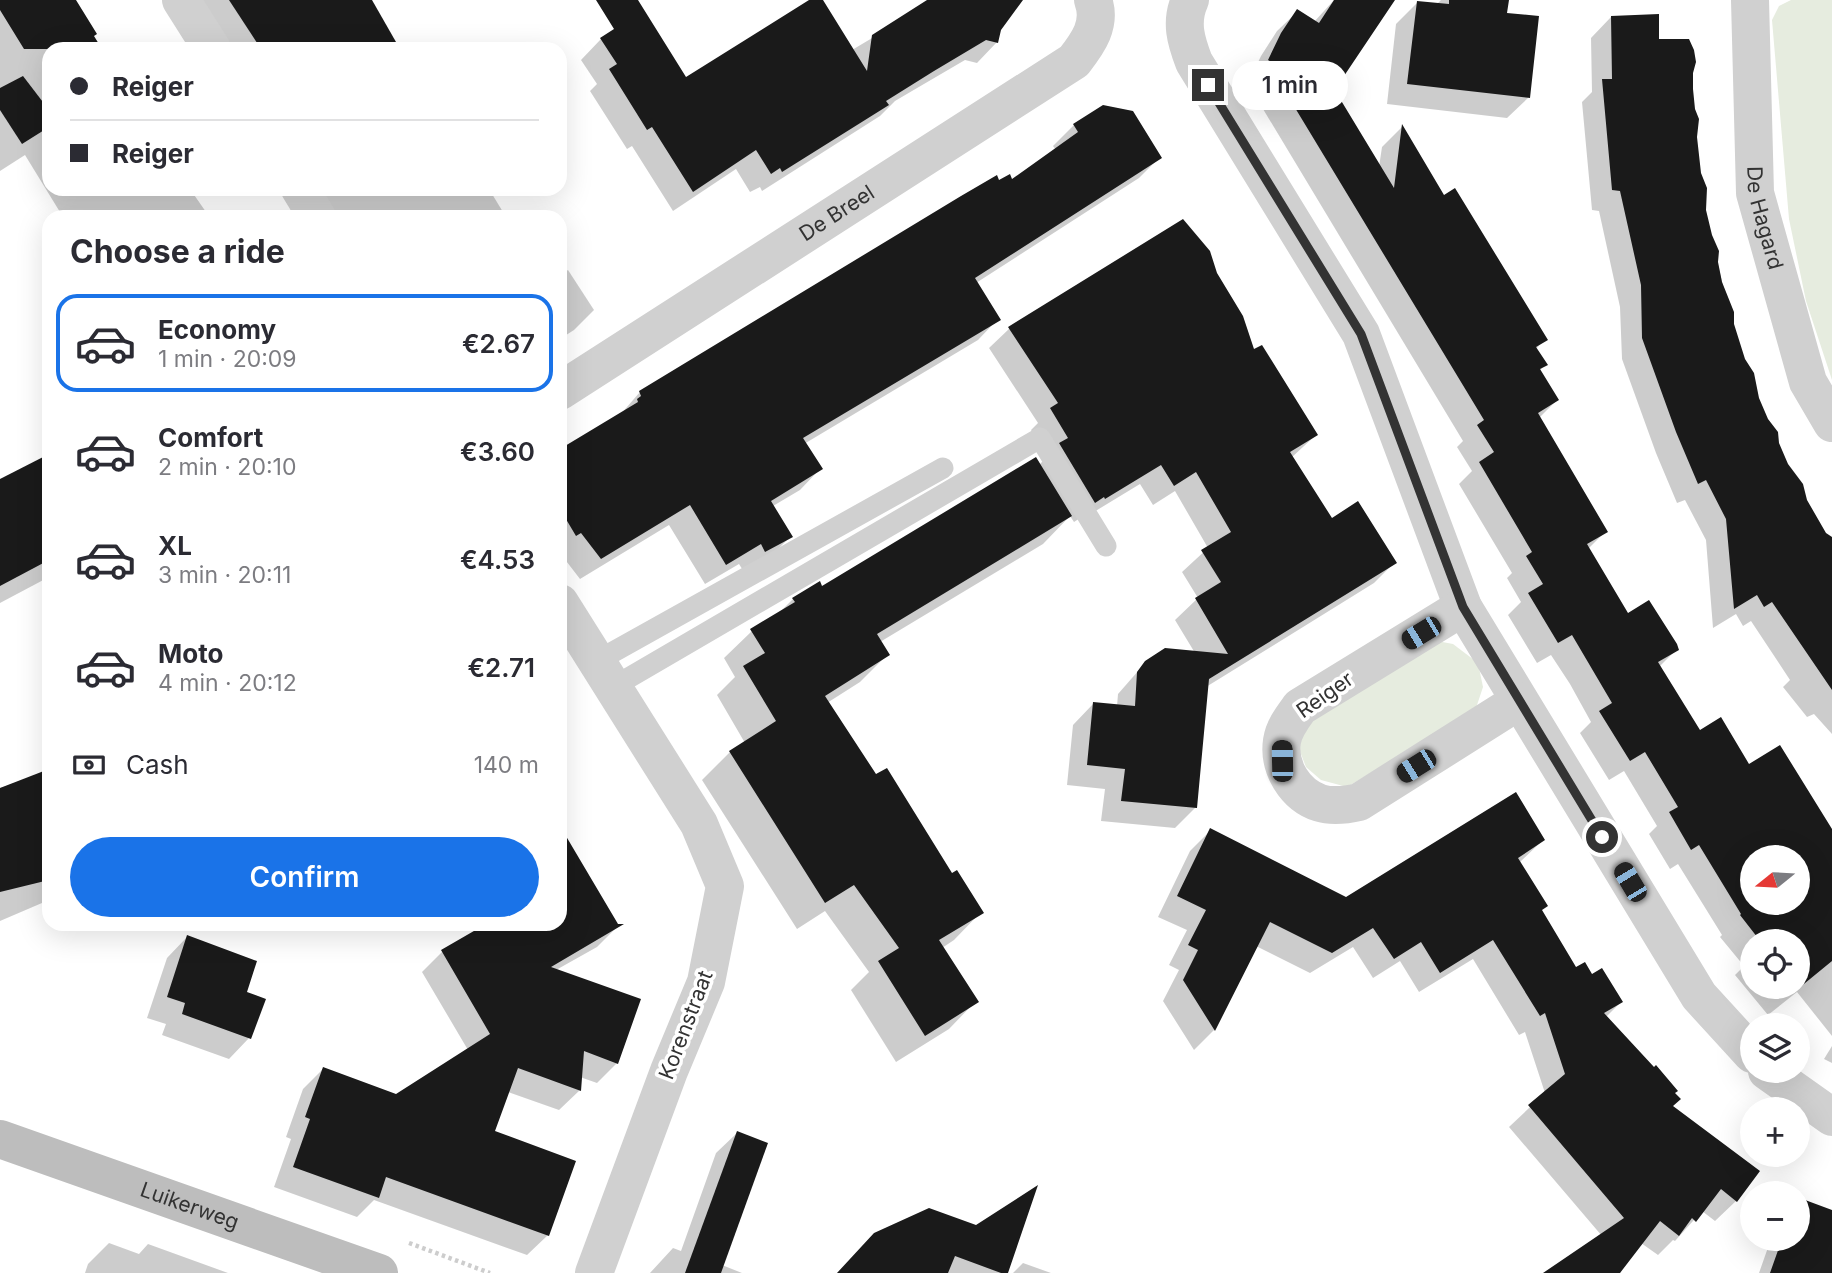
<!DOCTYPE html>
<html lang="en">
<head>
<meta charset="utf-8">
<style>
  body { margin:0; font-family:Inter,sans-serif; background:#f7f7f7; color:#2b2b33; height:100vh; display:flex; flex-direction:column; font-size:26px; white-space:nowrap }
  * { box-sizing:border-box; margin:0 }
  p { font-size:23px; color:#7c7c81 }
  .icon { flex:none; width:38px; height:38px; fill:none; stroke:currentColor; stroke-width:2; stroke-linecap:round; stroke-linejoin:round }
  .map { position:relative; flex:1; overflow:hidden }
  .sheet { position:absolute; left:42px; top:210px; width:525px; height:721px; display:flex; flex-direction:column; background:#fff; border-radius:21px; box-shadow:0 7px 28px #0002 }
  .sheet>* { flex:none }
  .banner { position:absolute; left:42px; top:42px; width:525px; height:154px; border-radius:21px; box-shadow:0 7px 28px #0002; display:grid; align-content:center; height:154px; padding:0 28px; background:#fff }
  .needle { width:46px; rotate:252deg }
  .tools { position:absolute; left:1740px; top:845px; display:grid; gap:14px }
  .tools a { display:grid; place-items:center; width:70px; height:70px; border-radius:50%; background:#fff; box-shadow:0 7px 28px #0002; font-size:35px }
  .end { position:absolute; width:32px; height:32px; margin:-16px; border:9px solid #333; background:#fff; box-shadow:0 0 0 4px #fff }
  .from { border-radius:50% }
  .bubble { position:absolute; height:49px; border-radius:24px; background:#fff; box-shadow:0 7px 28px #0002; font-size:23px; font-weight:600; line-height:49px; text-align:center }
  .car { position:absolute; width:21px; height:42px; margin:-21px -10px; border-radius:9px; box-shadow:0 0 5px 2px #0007; background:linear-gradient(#222 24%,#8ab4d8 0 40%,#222 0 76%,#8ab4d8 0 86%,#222 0) }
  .banner b { display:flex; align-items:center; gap:24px; height:66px; font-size:26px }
  .banner b+b { border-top:2px solid #e1e1e2 }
  .banner i { width:18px; height:18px; background:#2b2b33 }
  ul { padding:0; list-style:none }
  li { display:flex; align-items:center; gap:21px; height:98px; margin:0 14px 10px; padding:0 14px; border:4px solid transparent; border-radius:21px }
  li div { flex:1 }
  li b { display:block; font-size:26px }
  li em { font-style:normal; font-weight:600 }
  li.on { border-color:#1a73e8 }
  li>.icon { width:63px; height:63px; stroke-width:1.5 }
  h2 { padding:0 28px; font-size:32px; line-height:84px }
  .pay { display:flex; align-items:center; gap:18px; height:77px; padding:0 28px; font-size:26px }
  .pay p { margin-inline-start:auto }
  .action { display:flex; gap:14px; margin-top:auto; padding:14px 28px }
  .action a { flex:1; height:80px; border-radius:42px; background:#1a73e8; color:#fff; font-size:28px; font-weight:600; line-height:80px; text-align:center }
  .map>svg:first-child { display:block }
  .green { fill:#e6ecdf }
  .shadow { fill:#0003; fill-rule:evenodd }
  .building { fill:#1a1a1a; fill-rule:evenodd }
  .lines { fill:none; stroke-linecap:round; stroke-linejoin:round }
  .path { stroke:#cdcdcd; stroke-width:4.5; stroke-dasharray:3.5 3.5; stroke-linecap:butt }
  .lane { stroke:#d0d0d0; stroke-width:21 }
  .street { stroke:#d0d0d0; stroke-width:38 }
  .secondary { stroke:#bdbdbd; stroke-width:38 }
  .route { stroke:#333; stroke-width:9 }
  .labels { text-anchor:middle; stroke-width:7; stroke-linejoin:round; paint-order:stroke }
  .street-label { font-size:21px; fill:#333; stroke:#fff }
</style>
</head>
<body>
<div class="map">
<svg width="1832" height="1273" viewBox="0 0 1832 1273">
  <rect width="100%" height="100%" fill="#fff"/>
  <g class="green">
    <polygon points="1791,0 1832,0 1832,380 1806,301 1789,219 1772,20 1779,6"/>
    <polygon points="1437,641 1453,644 1478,663 1483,687 1475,711 1347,787 1321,780 1306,767 1299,749 1303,733 1316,713"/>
  </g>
  <g class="shadow">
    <polygon points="0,0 68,0 101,49 49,49 49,189 190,189 206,212 204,214 206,217 63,217 25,155 0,171"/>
    <polygon points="193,0 370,0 398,49 229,49"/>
    <polygon points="812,0 821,0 852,50 936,0 1015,0 1000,30 997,42 977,63 965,60 912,91 895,101 880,116 762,191 760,187 750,192 736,169 673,211 632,146 627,149 590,91 597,84 581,60 601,39 630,21 685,79"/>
    <path d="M1334,0H1392L1343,75L1331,87L1379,167L1382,147L1402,127L1444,197L1545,339L1536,349L1545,365L1539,371L1557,400L1539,418L1606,531L1588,549L1628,615L1677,649L1659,667L1699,733L1748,766L1832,832V1036L1797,992L1768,1015L1735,975L1744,966L1720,937L1722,935L1678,864L1670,869L1649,834L1657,826L1624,771L1609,780L1580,733L1591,722L1570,684L1551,655L1537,663L1508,615L1521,602L1507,578L1512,573L1459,484L1472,471L1457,447L1463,441L1260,104L1268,93L1249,81L1261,56L1277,31L1298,11L1314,22ZM1752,858H1797V903H1752ZM1752,942H1797V987H1752Z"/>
    <polygon points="1441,0 1507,0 1505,14 1528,98 1507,118 1387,104 1396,24 1417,3 1436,5"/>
    <polygon points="1611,17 1657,41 1691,72 1695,137 1705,210 1732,324 1758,399 1777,443 1806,500 1824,534 1832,542 1832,734 1814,714 1807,717 1783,687 1790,680 1751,621 1743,626 1736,614 1713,628 1706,540 1685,500 1677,503 1656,453 1622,359 1620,307 1599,211 1592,210 1582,102 1592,92 1591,38"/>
    <polygon points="1074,125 1160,157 1139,178 976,283 998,319 978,340 804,444 820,469 800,490 773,506 791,536 770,557 744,572 739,564 705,584 669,525 580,579 560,553 560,451 620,415 640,392 998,183 1012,181 1056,150 1053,146"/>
    <polygon points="318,189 489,189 506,217 335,217"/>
    <polygon points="568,270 594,310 574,330 560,339 560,275"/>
    <polygon points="1215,274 1253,352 1316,435 1291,458 1331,520 1395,562 1374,583 1206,687 1196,807 1175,828 1101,821 1105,789 1067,785 1073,725 1093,704 1117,706 1118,694 1146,662 1195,653 1175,620 1198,598 1182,572 1208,548 1175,491 1153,505 1140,484 1084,518 1083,516 1074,522 1070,516 1043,544 880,642 887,655 860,682 827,703 876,777 981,912 954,940 942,948 976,1001 949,1029 896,1062 851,990 869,972 825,911 797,929 702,780 730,752 745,743 717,695 735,677 724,658 752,631 777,615 793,599 822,588 1039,465 1047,457 1031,430 1038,423 989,348 1010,328"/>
    <polygon points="49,456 49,577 0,603 0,481"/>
    <polygon points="49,763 49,900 0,921 0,788 39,775"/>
    <polygon points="560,828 617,927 597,947 556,970 617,1063 597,1083 580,1077 580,1090 559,1110 508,1092 493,1132 548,1235 527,1255 374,1200 357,1217 274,1187 291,1139 286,1137 303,1089 323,1069 396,1096 468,1050 422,972 442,952 489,924 560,924"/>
    <polygon points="1210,831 1346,899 1543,840 1519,863 1541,911 1575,969 1591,976 1621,1002 1605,1018 1671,1107 1736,1201 1715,1221 1702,1211 1675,1241 1673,1240 1658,1255 1641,1243 1619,1271 1621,1273 1553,1273 1602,1236 1509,1127 1545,1093 1525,1032 1519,1035 1473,959 1419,992 1400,961 1373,978 1353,947 1310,973 1256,946 1214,1030 1194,1050 1163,1001 1179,970 1169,965 1187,930 1158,917 1190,851"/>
    <polygon points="187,937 245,993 249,1038 229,1059 162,1035 166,1024 147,1018 167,958"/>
    <polygon points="1832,1046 1832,1063 1824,1059"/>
    <polygon points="737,1133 722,1265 742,1273 650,1273 673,1248 681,1251 716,1153"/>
    <polygon points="929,1210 1007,1273 838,1273"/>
    <polygon points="1832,1211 1832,1273 1759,1273 1771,1239 1797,1239"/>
    <polygon points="109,1243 139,1254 148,1244 228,1273 85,1273 88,1264"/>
    <polygon points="1023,1263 1051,1273 1013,1273"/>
  </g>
  <g class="building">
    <polygon points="0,0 76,0 97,34 94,36 102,49 24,49 0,10"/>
    <polygon points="229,0 372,0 400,49 261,49"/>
    <polygon points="596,0 638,0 686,77 809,0 823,0 867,71 872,35 927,0 1023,0 1001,30 998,43 986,40 934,71 886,101 889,105 782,172 780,168 771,174 756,150 693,192 652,127 647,130 609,69 617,64 600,38 614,29"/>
    <path d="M1334,0H1395L1344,76L1325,74L1394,188L1402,124L1444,195L1455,188L1548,340L1536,347L1548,365L1540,369L1559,400L1538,413L1608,532L1587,544L1628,613L1649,600L1677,644L1679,650L1658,662L1700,730L1721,717L1749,764L1780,745L1832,829V961L1799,988L1797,985V942H1761L1740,915L1741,914L1699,845L1691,850L1669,812L1678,807L1645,752L1630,761L1599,711L1612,703L1572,635L1558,643L1528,593L1543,584L1526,556L1532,552L1479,462L1494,452L1477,425L1484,420L1280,83L1287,72L1268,60L1281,33L1297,9L1319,23ZM1752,858H1797V903H1752Z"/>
    <polygon points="1449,0 1509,0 1507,13 1539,16 1530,98 1407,84 1417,1 1449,4"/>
    <polygon points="1659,14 1659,39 1689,39 1694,50 1696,62 1693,73 1693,89 1695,109 1699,119 1697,137 1701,173 1707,188 1706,210 1712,235 1719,251 1718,262 1722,282 1734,312 1734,324 1745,359 1754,373 1759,398 1768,419 1778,432 1779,443 1788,464 1803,484 1807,500 1826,533 1832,537 1832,690 1772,602 1764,607 1757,595 1734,609 1726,519 1706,480 1698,484 1676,432 1642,338 1641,285 1620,191 1612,190 1602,79 1612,79 1611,16"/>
    <polygon points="23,76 49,110 49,127 22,144 0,110 0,88"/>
    <polygon points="1103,105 1133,111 1162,158 975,278 1001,320 803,438 823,469 771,501 793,537 765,552 761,544 726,565 690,505 601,559 581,533 576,536 560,509 560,449 638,402 637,399 641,396 639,391 961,196 997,175 999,180 1010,174 1012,179 1078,132 1073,124"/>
    <polygon points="1183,219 1210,251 1217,273 1243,316 1254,349 1262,345 1318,435 1290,452 1332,518 1358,501 1397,563 1209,679 1197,808 1121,801 1125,769 1087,765 1093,702 1135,706 1137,672 1145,661 1165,648 1228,654 1195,598 1221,582 1201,550 1231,532 1196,472 1174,486 1161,465 1105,499 1104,497 1095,503 1059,443 1068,438 1050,408 1058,403 1008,327"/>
    <polygon points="49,454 49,560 0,586 0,479"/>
    <polygon points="1036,457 1072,516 877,634 890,655 825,696 876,774 887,768 952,873 957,870 984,913 939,940 979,1002 925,1036 878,961 899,948 854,885 825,903 729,751 776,721 743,666 765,653 750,629 795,602 792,598 820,581 822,586"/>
    <polygon points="49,769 49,880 0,892 0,788"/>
    <polygon points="1516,792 1545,840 1518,858 1548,906 1542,910 1576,967 1585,962 1592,974 1602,968 1623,1002 1604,1013 1654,1067 1656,1065 1678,1091 1675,1093 1681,1099 1673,1106 1760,1171 1737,1202 1721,1189 1696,1222 1692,1218 1679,1236 1660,1221 1620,1273 1543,1273 1624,1218 1528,1105 1565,1074 1545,1013 1540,1016 1493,940 1440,973 1421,942 1394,959 1373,928 1332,953 1270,922 1215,1031 1183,980 1198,950 1188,945 1206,910 1177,896 1210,828 1346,897"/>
    <polygon points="560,826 618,924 624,924 551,967 641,999 618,1064 584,1051 581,1091 518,1068 495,1131 576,1161 549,1236 386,1177 379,1198 293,1167 310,1119 305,1117 323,1067 396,1094 490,1034 441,950 486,924 560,924"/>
    <polygon points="187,935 257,961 247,992 266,999 251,1039 182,1014 185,1003 167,997"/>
    <polygon points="737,1131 768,1143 721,1273 685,1273"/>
    <polygon points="1038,1185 1008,1273 1001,1273 955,1256 948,1273 837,1273 874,1233 929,1208 976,1225"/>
    <polygon points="1797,1197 1832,1210 1832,1273 1770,1273 1782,1239 1797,1239"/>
  </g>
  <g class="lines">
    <polyline class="path" points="409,1243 490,1273"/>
    <g class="lane">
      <polyline points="597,661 943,468"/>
      <polyline points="613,687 1040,438 1106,546"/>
    </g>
    <g class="street">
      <polyline points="181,0 212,49"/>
      <path d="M1190,0C1180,22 1186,41 1194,62L1361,334L1463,607L1699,996L1752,1054"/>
      <path id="s1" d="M1750,0L1755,193L1808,382L1832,423"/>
      <polyline points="300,189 317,217"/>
      <path id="s2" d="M560,391L1074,61C1088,43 1102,24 1093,0"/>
      <polyline points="560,603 699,824 725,886 706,982 669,1071 594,1273"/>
      <path d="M1463,607L1300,707C1292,718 1284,728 1282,741C1278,767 1295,795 1320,803C1333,807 1346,805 1359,802L1519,701"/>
      <polyline points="1767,1071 1832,1117"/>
    </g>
    <path class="secondary" id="s3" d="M0,1139L379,1273"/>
  </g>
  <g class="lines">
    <polyline class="route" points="1208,85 1361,334 1463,607 1602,837"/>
  </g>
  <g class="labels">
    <g class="street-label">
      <text dy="7" stroke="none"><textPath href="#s2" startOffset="329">De Breel</textPath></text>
      <text dy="7" stroke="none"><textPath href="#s1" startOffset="219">De Hagard</textPath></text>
      <text transform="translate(1325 695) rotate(-35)" y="7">Reiger</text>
      <text transform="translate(686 1025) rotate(-69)" y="7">Korenstraat</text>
      <text dy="7" stroke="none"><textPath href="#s3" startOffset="201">Luikerweg</textPath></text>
    </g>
  </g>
</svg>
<div class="tools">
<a><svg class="needle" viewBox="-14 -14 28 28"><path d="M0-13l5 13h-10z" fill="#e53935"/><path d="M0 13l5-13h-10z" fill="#7c7c81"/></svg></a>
<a><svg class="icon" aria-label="locate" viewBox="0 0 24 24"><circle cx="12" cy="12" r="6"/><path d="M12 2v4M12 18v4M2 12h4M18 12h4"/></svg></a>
<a><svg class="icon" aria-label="layers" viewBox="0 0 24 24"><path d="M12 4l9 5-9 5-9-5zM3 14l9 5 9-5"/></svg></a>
<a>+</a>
<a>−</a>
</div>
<i class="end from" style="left:1602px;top:837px"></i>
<i class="end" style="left:1208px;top:85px"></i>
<div class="bubble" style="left:1232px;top:61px;width:116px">1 min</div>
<i class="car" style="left:1421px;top:633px;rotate:239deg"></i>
<i class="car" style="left:1282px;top:761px;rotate:359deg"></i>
<i class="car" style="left:1416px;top:766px;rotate:238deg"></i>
<i class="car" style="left:1630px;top:882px;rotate:329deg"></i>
<div class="banner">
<b><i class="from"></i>Reiger</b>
<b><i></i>Reiger</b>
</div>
<section class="sheet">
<h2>Choose a ride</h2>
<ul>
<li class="on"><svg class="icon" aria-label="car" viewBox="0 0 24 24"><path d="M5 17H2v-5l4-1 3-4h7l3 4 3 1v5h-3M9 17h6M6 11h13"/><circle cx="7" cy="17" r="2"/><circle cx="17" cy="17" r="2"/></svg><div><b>Economy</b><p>1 min · 20:09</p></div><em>€2.67</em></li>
<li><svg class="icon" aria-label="car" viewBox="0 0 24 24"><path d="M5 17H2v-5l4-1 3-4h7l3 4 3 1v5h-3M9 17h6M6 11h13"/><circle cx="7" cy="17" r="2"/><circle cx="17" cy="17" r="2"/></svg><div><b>Comfort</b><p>2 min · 20:10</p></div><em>€3.60</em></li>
<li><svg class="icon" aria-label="car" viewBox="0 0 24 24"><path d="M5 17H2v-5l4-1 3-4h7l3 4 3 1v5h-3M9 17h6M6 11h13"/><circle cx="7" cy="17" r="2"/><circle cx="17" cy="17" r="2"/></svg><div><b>XL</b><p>3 min · 20:11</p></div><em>€4.53</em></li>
<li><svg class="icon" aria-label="car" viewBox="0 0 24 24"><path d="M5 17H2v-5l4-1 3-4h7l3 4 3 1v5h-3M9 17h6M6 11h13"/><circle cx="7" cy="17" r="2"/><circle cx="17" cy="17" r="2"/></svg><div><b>Moto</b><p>4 min · 20:12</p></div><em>€2.71</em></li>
</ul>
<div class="pay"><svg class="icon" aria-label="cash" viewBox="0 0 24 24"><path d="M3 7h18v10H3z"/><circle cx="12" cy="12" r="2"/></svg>Cash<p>140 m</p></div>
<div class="action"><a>Confirm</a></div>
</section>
</div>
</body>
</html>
